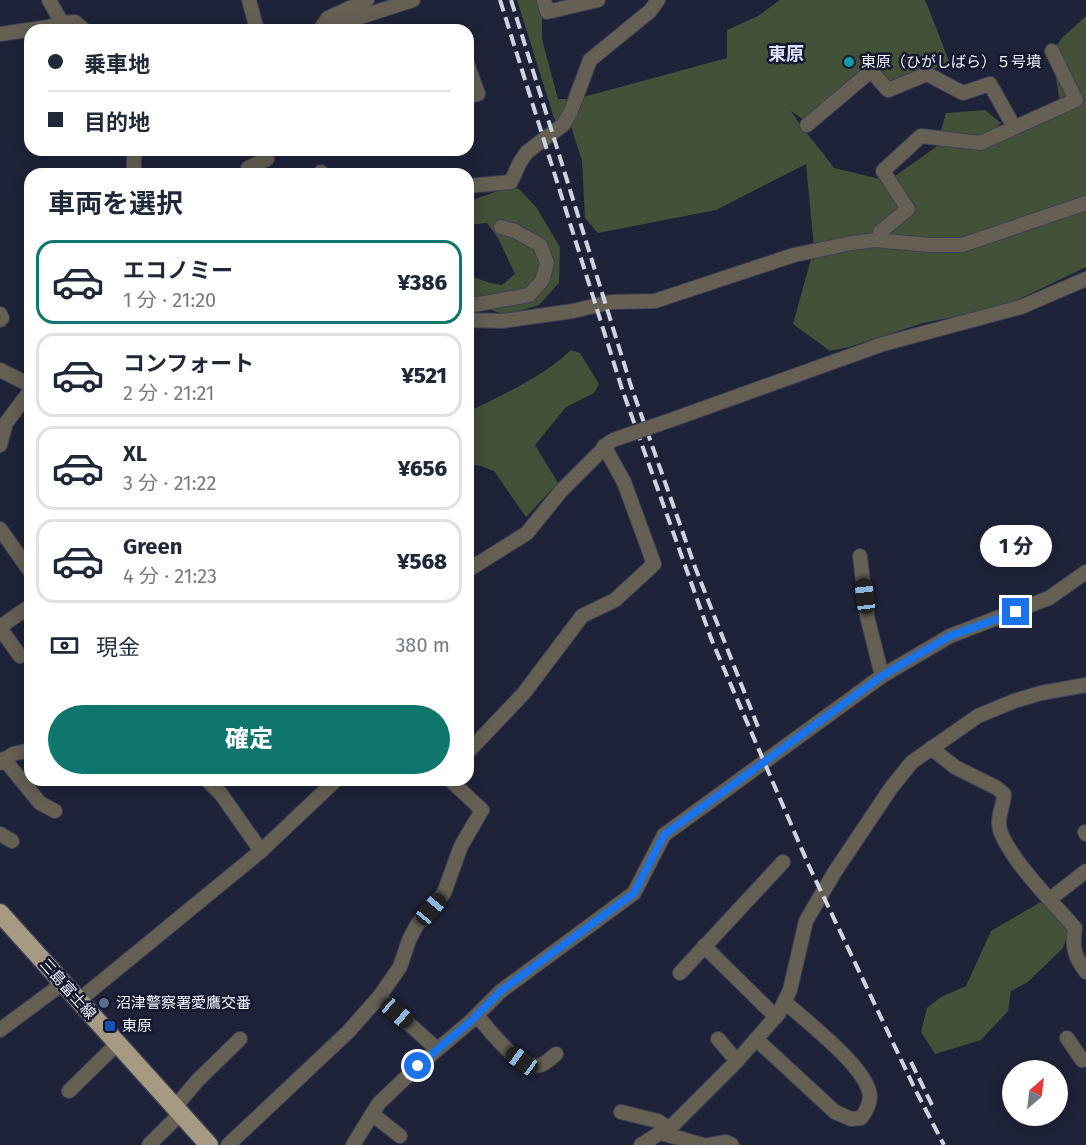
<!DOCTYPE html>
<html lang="ja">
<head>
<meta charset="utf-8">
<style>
  body { margin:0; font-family:"Fira Sans","Noto Sans JP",sans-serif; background:#f2f2f3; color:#1f2937; height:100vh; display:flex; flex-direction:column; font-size:22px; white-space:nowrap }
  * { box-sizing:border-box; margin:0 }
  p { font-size:20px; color:#747a83 }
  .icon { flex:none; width:33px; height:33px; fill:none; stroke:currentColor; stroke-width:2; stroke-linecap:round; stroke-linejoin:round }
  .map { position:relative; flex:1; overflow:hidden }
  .details { position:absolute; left:24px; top:168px; width:450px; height:618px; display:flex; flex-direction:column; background:#fff; border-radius:18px; box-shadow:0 3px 15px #0003 }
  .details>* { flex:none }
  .top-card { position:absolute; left:24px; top:24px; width:450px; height:132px; border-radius:18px; box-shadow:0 3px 15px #0003; display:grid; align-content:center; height:132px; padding:0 24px; background:#fff }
  .needle { width:39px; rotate:28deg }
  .buttons { position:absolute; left:1002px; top:1060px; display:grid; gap:12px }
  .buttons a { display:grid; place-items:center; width:66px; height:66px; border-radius:50%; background:#fff; box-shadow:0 3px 15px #0003; font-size:30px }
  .end { position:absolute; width:27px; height:27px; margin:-14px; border:8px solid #1a73e8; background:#fff; box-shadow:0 0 0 3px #fff }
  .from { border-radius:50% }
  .bubble { position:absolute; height:42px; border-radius:21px; background:#fff; box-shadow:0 3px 15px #0003; font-size:20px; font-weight:800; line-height:42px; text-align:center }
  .car { position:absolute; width:18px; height:36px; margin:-18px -9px; border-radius:8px; box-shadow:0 0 4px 2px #0007; background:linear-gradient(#222 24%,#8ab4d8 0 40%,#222 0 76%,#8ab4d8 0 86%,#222 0) }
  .top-card b { display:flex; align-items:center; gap:21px; height:57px; font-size:22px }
  .top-card b+b { border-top:2px solid #e0e1e3 }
  .top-card i { width:15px; height:15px; background:#1f2937 }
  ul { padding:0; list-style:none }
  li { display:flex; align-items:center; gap:18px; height:84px; margin:0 12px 9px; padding:0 12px; border:3px solid #e0e1e3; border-radius:18px }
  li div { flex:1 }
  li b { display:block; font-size:22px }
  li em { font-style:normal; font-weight:800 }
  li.active { border-color:#0f766e }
  li>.icon { width:54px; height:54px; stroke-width:1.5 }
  h2 { padding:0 24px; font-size:27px; line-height:72px }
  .pay { display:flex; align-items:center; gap:15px; height:66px; padding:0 24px; font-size:22px }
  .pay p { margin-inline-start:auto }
  .button { display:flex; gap:12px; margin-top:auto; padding:12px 24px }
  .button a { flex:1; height:69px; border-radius:36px; background:#0f766e; color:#fff; font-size:24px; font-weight:800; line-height:69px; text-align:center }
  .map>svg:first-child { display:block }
  .green { fill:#435139 }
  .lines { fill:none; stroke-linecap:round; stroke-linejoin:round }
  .street-casing { stroke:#3c4055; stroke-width:16 }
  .primary-casing { stroke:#3c4055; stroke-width:21 }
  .street { stroke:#655f54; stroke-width:14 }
  .primary { stroke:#a79a82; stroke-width:18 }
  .rail { stroke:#cfd3de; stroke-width:4; stroke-dasharray:12 6; stroke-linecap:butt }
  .street-bridge-casing { stroke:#3c4055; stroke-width:16; stroke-linecap:butt }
  .street-bridge { stroke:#655f54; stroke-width:14 }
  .route { stroke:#1a73e8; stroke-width:8 }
  .culture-dot { fill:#0f9aa8; stroke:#15192f; stroke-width:2 }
  .service-dot { fill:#5c6f8a; stroke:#15192f; stroke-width:2 }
  .transit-dot { fill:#1a4fb4; stroke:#15192f; stroke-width:2 }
  .labels { text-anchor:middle; stroke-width:5; stroke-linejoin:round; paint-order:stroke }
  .poi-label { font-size:15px; fill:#f2f5fe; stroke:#15192f; text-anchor:start }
  .street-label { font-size:15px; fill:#f2f5fe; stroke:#15192f }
  .quarter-label { font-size:18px; font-weight:bold; fill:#dde3fc; stroke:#15192f }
</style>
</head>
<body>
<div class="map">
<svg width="1086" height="1145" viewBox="0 0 1086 1145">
  <rect width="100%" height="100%" fill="#1e2339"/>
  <g class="green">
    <polygon points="517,0 540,0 542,14 542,39 558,99 573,99 558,126 554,118"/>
    <path d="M780,0H924L926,2L949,61L934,69L887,83L870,67L807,122L791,111C804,132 820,148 834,168L888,181L936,147L946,113L985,110L1001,123L982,141L1060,105L1052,51L1062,38L1086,16V267L1003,307L923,323L849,347L830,351L793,324L814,248L806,164L716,210L598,233L585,218L582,161L568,117L576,99L727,58V30L758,16Z"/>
    <polygon points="509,187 519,189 536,207 560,247 559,283 539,305 506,315 479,306 468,311 468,275 490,283 502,285 515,274 498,238 487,223 468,225 468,205 475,199"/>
    <path d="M571,350L580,353L599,384L594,393L566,407L535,445L558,483L526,517L494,471L481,466L468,464V412C504,394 541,378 571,350Z"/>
    <polygon points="1044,900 1069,931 1063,948 1028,982 1011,991 1008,1011 981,1040 935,1054 921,1032 927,1008 941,997 966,986 991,931"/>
  </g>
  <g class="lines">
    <g class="street-casing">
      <g id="street">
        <polyline points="49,0 62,23 75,22 84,30"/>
        <polyline points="249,0 257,30"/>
        <polyline points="544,0 547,12 598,0"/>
        <polyline points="320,30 413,0"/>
        <polyline points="320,30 328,18 367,0"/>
        <polyline points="0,34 49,27 62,23"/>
        <polyline points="468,66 478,94 468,96"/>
        <polyline points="807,125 871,71 888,90 927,74 963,93 990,84 1014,127"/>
        <polyline points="321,172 321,174"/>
        <polyline points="134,174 134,150"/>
        <polyline points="251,174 248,168 267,159"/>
        <polyline points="468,186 511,182 520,162 527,152 563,125 571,111 590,60 650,11 658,0"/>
        <polyline points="880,240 880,232 908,209 883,171 921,136 980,143 1076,100 1052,51"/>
        <polyline points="468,306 529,295 542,281 547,263 540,245 515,231 501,227"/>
        <polyline points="0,314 2,318 0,320"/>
        <polyline points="468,320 503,321 573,311 611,302 655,301 794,255 852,243 875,240 929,245 962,245 1086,203"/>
        <polyline points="0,370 30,385"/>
        <polyline points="671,420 883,344 1021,307 1086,279"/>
        <polyline points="0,445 6,423 30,391"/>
        <polyline points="0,529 30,571"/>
        <polyline points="860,556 867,616 882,676"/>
        <polyline points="468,570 527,533 561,491 610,442"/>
        <polyline points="0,627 30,606"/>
        <polyline points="0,628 20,656"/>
        <path d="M931,748L955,767L997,788L1004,794C1004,804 999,812 999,822C997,847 1058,908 1075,928C1072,947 1074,956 1086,972"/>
        <polyline points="468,752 524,693 582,616 615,600 654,564 624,482 604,446"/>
        <polyline points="4,759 40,803 55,811"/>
        <polyline points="0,763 13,754 30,750"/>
        <polyline points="207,780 221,794 261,851"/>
        <polyline points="1085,832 1086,834"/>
        <polyline points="0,834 12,841"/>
        <polyline points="1050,899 1086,871"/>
        <polyline points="704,946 776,1017"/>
        <polyline points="680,973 783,862"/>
        <polyline points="379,997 437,1049"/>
        <polyline points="78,1001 261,851 336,780"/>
        <path d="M477,1016C490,1030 518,1070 540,1065C546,1064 551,1058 556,1054"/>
        <polyline points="0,1030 62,984"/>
        <polyline points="1067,1038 1082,1060 1086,1059"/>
        <polyline points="718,1039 737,1061"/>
        <path d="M756,1039L835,1112L851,1119L861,1118C867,1110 872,1101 869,1091C861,1063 808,1023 785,1002"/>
        <polyline points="69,1091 117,1044"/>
        <polyline points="175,1107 198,1080 240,1039"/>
        <polyline points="621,1112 658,1121 668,1128"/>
        <polyline points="372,1114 400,1136"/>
        <polyline points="661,1133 703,1145"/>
        <polyline points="149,1145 181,1113"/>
        <polyline points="228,1145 348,1032 379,997 400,967 409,940 417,925 444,893 461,846 482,810 450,780"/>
        <polyline points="353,1145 379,1103 418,1066 471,1021 501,991 634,893 664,835 882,676 950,636 1049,598 1086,572"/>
        <polyline points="641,1145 674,1124 737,1061 779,1013 790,990 806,921 834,873 891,788 912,762 978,716 1014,701 1041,693 1086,685"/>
        <polyline points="709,1145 726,1142 732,1145"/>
      </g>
    </g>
    <g class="primary-casing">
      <polyline id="primary" points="0,913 209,1145"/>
    </g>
    <use href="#street" class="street"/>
    <use href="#primary" class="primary"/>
    <g class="rail">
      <polyline points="500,0 622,389 712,641 809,866 915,1089 944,1145"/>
      <polyline points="511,0 631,386 695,567 760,732"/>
      <polyline points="911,1062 932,1105"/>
    </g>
    <g class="street-bridge-casing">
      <polyline id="street-bridge" points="613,440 671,420"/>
    </g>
    <use href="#street-bridge" class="street-bridge"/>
  </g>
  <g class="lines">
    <polyline class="route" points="418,1066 471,1021 501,991 634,893 664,835 882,676 950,636 1016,612"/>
  </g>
  <circle class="culture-dot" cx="849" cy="62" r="6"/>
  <circle class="service-dot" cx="104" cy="1003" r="6"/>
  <rect class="transit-dot" x="104" y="1020" width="12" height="12" rx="3"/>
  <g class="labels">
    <g class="poi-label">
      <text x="861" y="67">東原（ひがしばら）５号墳</text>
      <text x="116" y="1008">沼津警察署愛鷹交番</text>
      <text x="122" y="1031">東原</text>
    </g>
    <g class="street-label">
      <text transform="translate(68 989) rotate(48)" y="5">三島富士線</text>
    </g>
    <g class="quarter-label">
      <text x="786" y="60">東原</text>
    </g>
  </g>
</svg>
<div class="buttons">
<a><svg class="needle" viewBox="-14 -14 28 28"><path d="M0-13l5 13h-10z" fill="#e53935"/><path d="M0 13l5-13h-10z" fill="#747a83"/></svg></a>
</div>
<i class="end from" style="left:418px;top:1066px"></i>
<i class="end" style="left:1016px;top:612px"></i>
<div class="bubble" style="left:980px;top:525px;width:72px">1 分</div>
<i class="car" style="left:865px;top:596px;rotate:353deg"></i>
<i class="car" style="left:431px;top:909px;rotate:40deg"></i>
<i class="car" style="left:397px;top:1013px;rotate:131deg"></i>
<i class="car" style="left:522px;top:1061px;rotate:306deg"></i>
<div class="top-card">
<b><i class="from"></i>乗車地</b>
<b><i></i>目的地</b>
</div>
<section class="details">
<h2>車両を選択</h2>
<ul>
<li class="active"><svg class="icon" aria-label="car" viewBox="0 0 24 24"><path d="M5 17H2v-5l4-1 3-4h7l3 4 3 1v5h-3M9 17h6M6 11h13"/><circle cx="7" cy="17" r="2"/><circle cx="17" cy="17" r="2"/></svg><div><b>エコノミー</b><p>1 分 · 21:20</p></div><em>¥386</em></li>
<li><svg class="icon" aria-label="car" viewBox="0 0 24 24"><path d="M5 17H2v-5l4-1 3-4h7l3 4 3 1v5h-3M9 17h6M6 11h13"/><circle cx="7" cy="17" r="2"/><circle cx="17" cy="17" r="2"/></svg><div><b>コンフォート</b><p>2 分 · 21:21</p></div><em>¥521</em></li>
<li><svg class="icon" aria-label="car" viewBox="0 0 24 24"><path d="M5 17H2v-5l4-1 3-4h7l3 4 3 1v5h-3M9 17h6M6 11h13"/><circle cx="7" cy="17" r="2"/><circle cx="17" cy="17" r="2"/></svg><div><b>XL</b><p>3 分 · 21:22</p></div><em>¥656</em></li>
<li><svg class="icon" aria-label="car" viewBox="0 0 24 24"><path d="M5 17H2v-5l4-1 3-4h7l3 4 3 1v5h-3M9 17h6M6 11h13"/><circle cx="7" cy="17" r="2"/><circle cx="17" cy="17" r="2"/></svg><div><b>Green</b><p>4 分 · 21:23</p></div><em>¥568</em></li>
</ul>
<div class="pay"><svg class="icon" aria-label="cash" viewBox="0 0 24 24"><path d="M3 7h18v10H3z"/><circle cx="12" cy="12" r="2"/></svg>現金<p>380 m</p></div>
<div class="button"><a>確定</a></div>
</section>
</div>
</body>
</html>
